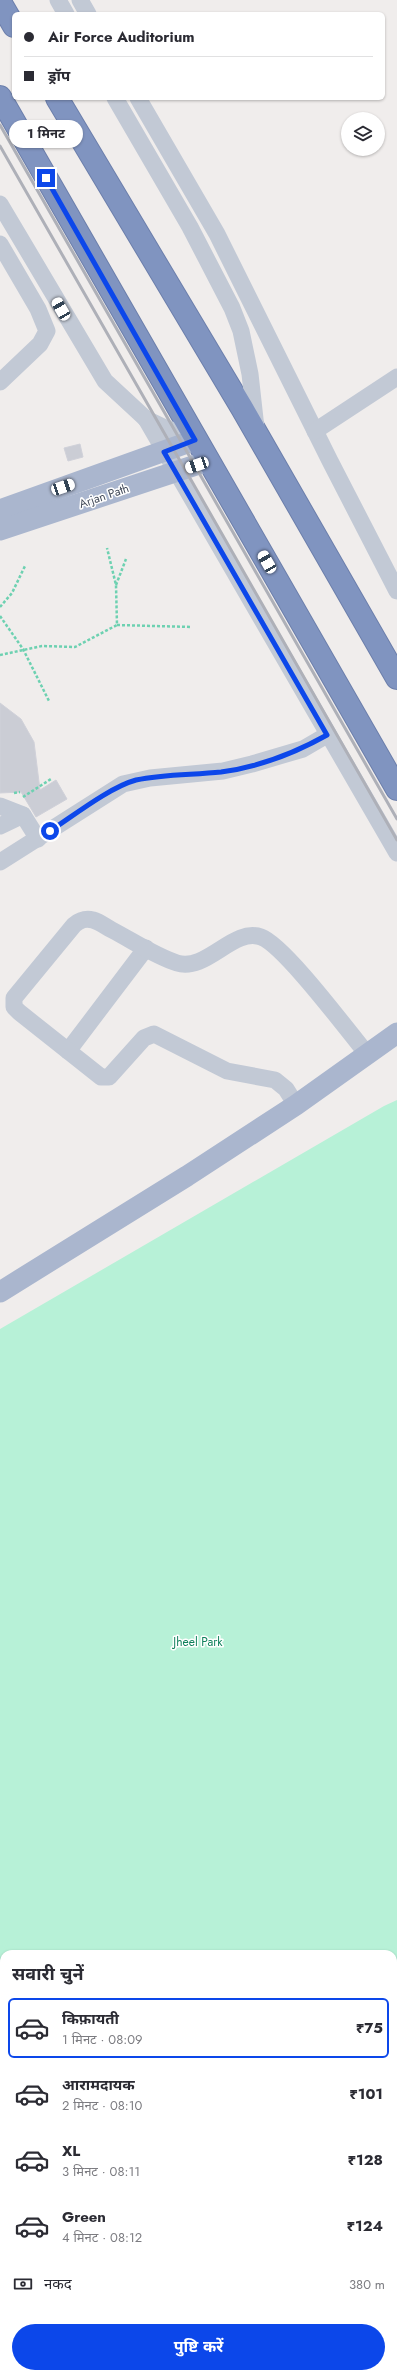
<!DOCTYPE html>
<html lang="hi">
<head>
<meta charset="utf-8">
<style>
  body { margin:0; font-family:Jost,"Noto Sans Devanagari",sans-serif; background:#f2f2f3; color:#2b2b33; height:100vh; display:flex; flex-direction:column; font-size:15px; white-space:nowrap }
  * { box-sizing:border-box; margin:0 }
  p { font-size:13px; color:#7c7c81 }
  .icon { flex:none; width:22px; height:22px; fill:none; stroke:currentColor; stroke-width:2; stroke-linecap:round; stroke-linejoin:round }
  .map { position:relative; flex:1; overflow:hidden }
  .sheet { position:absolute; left:0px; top:1950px; width:397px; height:428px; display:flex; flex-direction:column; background:#fff; border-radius:12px 12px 0 0; box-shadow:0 1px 3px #0004 }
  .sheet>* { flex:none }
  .top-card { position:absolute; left:12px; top:12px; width:373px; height:88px; border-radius:6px; box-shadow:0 1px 3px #0004; display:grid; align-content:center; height:88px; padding:0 12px; background:#fff }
  .buttons { position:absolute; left:341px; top:112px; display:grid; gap:8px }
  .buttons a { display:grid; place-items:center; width:44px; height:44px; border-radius:50%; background:#fff; box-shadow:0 1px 3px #0004; font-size:20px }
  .end { position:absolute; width:18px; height:18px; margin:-9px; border:5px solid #0c47ea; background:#fff; box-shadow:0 0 0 2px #fff }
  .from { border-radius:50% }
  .bubble { position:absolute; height:28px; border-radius:14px; background:#fff; box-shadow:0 1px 3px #0004; font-size:13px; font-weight:700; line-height:28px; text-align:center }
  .car { position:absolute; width:12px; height:24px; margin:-12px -6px; border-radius:5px; box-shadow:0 0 3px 1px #0007; background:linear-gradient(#fff 24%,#345 0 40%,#fff 0 76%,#345 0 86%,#fff 0) }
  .top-card b { display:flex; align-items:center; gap:14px; height:38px; font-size:15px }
  .top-card b+b { border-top:1px solid #e1e1e2 }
  .top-card i { width:10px; height:10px; background:#2b2b33 }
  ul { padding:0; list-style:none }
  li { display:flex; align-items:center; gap:12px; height:60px; margin:0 8px 6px; padding:0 4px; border:2px solid transparent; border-radius:6px }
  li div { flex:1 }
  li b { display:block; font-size:15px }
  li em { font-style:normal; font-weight:700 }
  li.current { border-color:#0c47ea }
  li>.icon { width:36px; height:36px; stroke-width:1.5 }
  h2 { padding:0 12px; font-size:18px; line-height:48px }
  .pay { display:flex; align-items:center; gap:10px; height:44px; padding:0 12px; font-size:15px }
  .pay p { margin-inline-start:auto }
  .cta { display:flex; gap:8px; margin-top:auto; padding:8px 12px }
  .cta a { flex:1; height:46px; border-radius:24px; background:#0c47ea; color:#fff; font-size:16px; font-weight:700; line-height:46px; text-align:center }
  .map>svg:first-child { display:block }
  .green { fill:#b7f1d7; fill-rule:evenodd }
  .building { fill:#cbcdd5; stroke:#d0d1d9 }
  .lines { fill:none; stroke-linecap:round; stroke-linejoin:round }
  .highway-casing { stroke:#6c7fab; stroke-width:24 }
  .path { stroke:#6dd1b1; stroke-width:2.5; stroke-dasharray:3 2; stroke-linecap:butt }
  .minor { stroke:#c2c9d5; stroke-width:17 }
  .major { stroke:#aab6ce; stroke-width:21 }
  .highway { stroke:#8094c0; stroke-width:22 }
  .rail { stroke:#aeb0b8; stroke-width:3 }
  .route { stroke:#0c47ea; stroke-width:5 }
  .labels { text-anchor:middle; stroke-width:3; stroke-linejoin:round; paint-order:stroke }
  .street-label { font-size:12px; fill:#444c5b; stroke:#fff }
  .park-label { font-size:12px; fill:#10815c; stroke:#fff }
</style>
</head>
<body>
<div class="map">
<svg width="397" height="2378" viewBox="0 0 397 2378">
  <rect width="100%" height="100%" fill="#f0edec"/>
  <path class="green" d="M397,1100V2378H0V1329L384,1106ZM4,1954H393V2374H4Z"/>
  <g class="building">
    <polygon points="80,444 83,457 68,461 64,448"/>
    <polygon points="0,703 21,719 34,742 40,790 56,780 67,799 36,817 21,792 0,793"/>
  </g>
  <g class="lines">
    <g class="highway-casing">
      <g id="highway">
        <polyline points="0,2 14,26"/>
        <polyline points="0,97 397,789"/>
        <polyline points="57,98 242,408 397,678"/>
      </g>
    </g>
    <g class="path">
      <polyline points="116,585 126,559"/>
      <polyline points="0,607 12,593 25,566"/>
      <polyline points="0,616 23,649 49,701"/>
      <polyline points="117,625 192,627"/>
      <polyline points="0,655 42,646 75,647 117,625 116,585 107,548"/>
      <polyline points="14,793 20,792"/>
      <polyline points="23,797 51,779"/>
    </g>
    <g class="minor">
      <polyline points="58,0 66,14"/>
      <polyline points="80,0 88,14"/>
      <polyline points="115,98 190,227 232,308 241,331 250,374 256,428"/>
      <polyline points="138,98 217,234 330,461 397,591"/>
      <polyline points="0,204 105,381 146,419 167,429 192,434"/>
      <polyline points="0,244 38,309 47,331 40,344 0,382"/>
      <polyline points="146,419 397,853"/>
      <polyline points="315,431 397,377"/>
      <polyline points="0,806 23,815 38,839"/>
      <polyline points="0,826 23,815"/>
      <polyline points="0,862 123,784 150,778 223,771 252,764 303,749 327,735"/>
      <polyline points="68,1051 146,948"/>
      <path d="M296,1105L286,1089L275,1080L227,1071L154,1034L144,1038L109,1077H101L19,1012L14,1007V998L74,925C80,920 85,918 93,920C100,922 106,927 112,930C133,941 155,956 177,963C207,972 233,927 261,937C284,945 348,1031 367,1054"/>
    </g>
    <g class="major">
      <polyline points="0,510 195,440"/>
      <polyline points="0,530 208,461"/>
      <polyline points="0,1292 187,1176 296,1105 397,1033"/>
    </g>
    <use href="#highway" class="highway"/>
    <g class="rail">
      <polyline points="0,125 397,819"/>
      <polyline points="0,146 397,840"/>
    </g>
  </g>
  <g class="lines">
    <path class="route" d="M46,178L195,440L164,452L327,735C295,753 258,767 221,772C193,775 164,774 136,780C110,787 73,816 50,831"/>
  </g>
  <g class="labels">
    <g class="street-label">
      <text transform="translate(104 496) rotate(-19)" y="4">Arjan Path</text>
    </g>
    <g class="park-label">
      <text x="198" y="1646">Jheel Park</text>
    </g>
  </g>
</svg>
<div class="buttons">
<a><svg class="icon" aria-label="layers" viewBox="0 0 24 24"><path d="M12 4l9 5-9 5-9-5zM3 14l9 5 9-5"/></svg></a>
</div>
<i class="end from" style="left:50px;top:831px"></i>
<i class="end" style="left:46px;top:178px"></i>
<div class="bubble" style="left:9px;top:120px;width:74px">1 मिनट</div>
<i class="car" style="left:61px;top:309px;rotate:330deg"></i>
<i class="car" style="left:197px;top:465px;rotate:251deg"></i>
<i class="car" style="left:63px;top:487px;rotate:71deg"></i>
<i class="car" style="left:267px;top:562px;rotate:330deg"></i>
<div class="top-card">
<b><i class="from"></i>Air Force Auditorium</b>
<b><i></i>ड्रॉप</b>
</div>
<section class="sheet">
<h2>सवारी चुनें</h2>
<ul>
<li class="current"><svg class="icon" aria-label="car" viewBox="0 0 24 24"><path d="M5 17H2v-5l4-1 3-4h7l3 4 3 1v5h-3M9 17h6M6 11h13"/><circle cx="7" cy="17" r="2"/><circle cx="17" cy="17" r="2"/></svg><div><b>किफ़ायती</b><p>1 मिनट · 08:09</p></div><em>₹75</em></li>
<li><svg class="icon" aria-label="car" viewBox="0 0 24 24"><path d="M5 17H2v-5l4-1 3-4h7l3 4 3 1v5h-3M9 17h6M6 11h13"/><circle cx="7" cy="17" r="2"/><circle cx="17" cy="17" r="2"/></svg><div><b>आरामदायक</b><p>2 मिनट · 08:10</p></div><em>₹101</em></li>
<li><svg class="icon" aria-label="car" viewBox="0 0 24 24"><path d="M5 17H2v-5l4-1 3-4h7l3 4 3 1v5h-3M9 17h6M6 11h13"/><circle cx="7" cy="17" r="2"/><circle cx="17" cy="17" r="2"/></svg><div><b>XL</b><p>3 मिनट · 08:11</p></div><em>₹128</em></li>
<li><svg class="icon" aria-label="car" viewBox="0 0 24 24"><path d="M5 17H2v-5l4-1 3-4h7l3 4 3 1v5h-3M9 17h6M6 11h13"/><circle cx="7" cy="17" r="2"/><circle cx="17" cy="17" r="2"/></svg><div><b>Green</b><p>4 मिनट · 08:12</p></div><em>₹124</em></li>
</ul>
<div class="pay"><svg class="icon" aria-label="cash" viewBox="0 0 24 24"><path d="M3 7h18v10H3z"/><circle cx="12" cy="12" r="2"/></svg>नकद<p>380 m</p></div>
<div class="cta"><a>पुष्टि करें</a></div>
</section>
</div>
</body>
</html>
